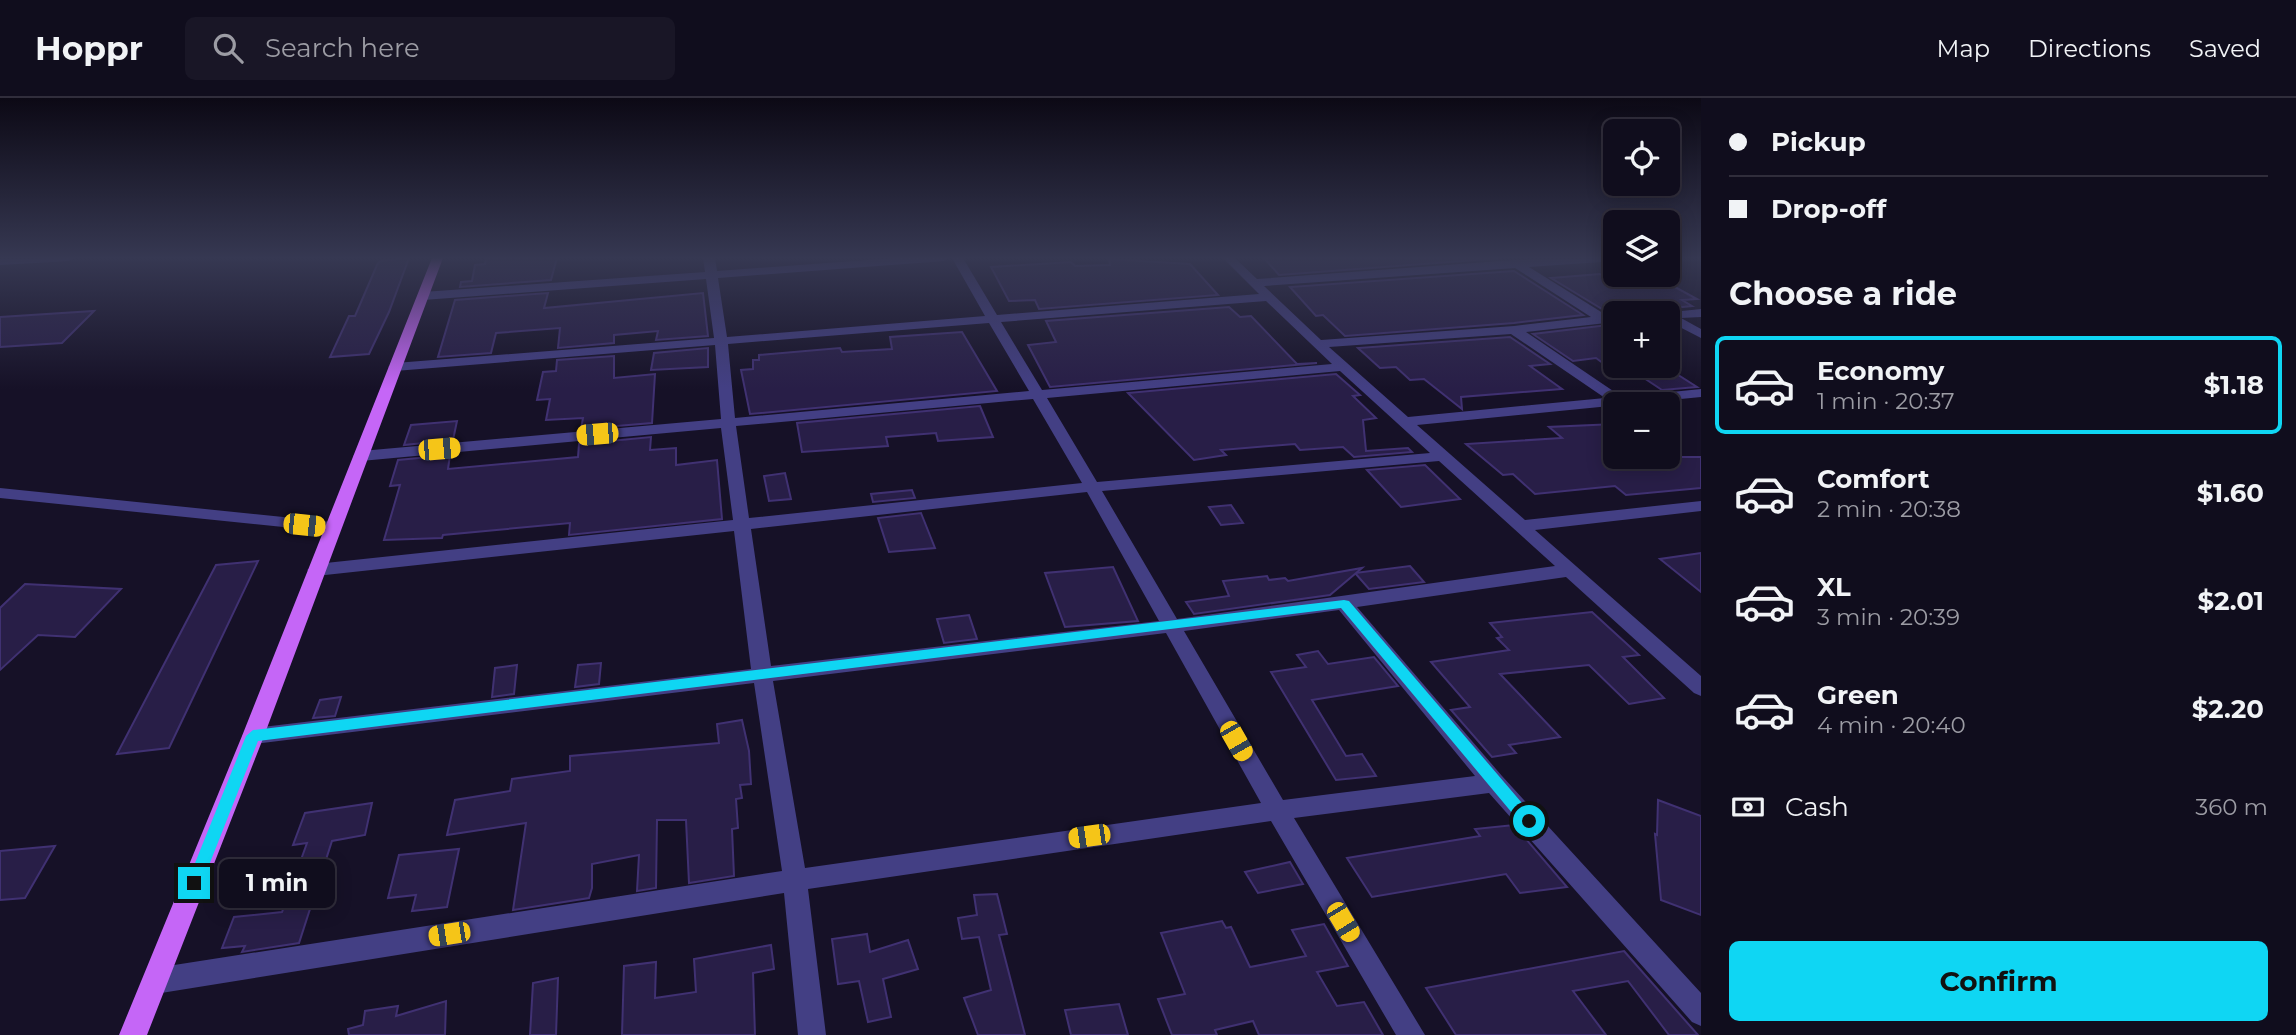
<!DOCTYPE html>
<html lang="en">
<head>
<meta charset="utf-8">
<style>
  body { margin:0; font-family:Montserrat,sans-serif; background:#191626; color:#f1f3f6; height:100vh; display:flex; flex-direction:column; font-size:26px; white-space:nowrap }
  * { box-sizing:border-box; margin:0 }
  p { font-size:23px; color:#9c9ca4 }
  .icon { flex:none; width:38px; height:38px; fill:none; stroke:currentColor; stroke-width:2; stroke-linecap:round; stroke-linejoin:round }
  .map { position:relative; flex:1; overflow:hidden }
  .details { display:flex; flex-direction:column; background:#100d1d; width:595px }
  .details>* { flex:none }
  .banner { display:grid; align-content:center; height:154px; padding:0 28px; background:#100d1d }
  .controls { position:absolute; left:1603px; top:21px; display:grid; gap:14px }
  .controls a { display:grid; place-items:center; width:77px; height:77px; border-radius:10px; background:#100d1d; box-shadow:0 4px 18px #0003,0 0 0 2px #302d3b; font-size:35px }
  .end { position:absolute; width:32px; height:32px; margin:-16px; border:9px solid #0fd6f3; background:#111; box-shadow:0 0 0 4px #111 }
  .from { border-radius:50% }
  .bubble { position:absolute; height:49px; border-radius:10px; background:#100d1d; box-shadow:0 4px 18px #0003,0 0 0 2px #302d3b; font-size:23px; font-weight:700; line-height:49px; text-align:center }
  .car { position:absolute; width:21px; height:42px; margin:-21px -10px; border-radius:9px; box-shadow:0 0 5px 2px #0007; background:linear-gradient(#f5c518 24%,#345 0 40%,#f5c518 0 76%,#345 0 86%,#f5c518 0) }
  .banner b { display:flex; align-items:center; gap:24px; height:66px; font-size:26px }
  .banner b+b { border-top:2px solid #302d3b }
  .banner i { width:18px; height:18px; background:#f1f3f6 }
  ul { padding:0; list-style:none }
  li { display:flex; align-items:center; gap:21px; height:98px; margin:0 14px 10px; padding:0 14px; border:4px solid transparent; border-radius:10px }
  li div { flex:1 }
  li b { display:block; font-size:26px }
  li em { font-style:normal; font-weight:700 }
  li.selected { border-color:#0fd6f3 }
  li>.icon { width:63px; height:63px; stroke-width:1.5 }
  h2 { padding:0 28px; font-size:32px; line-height:84px }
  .pay { display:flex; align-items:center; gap:18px; height:77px; padding:0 28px; font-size:26px }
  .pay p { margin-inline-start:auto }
  .action { display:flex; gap:14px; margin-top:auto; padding:14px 28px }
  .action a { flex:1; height:80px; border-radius:10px; background:#0fd6f3; color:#111; font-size:28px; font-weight:700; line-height:80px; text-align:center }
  header { display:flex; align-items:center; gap:42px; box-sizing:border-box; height:98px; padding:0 35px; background:#100d1d; border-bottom:2px solid #302d3b }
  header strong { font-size:33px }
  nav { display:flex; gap:38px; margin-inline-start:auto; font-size:24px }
  .search { width:490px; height:63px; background:#191626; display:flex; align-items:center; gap:18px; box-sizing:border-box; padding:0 24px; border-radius:10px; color:#9c9ca4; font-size:26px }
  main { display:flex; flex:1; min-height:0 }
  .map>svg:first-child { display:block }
  .building { fill:#281e47; stroke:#403172; stroke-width:2 }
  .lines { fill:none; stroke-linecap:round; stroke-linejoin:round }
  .minor { fill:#433f84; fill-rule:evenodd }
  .major { fill:#c566f7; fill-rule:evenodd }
  .route { fill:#0fd6f3 }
</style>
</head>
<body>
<header>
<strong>Hoppr</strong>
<div class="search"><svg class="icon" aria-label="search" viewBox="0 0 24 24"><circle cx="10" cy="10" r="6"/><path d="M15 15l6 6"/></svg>Search here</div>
<nav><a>Map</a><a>Directions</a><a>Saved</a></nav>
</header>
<main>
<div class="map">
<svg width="1701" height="937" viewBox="0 0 1701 937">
  <rect width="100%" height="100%" fill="#161127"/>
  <g class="building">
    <polygon points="409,160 389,214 369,256 330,259 349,218 355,218 377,167 380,163"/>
    <polygon points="486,160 557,160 551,182 460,189 461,184 472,183 475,167 485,166"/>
    <polygon points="1264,160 1502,160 1279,177"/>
    <polygon points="1109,161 1190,166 1218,197 1039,211 1035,202 1009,203 991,169 1071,164 1075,168 1110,167"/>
    <polygon points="1514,173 1583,217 1514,225 1345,238 1323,217 1316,218 1290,189"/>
    <polygon points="1600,176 1609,181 1655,178 1697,201 1682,202 1692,208 1673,210 1676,211 1663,212 1660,215 1607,214 1551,180"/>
    <polygon points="548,195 544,210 703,195 708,238 656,242 658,233 614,237 614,245 558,250 560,230 496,235 491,255 438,259 455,202"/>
    <polygon points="1229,209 1240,219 1251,218 1297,266 1317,265 1050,289 1028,247 1056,244 1046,223"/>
    <polygon points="94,213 62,245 0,249 0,219"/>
    <polygon points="1608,227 1615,232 1615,274 1596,260 1573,263 1533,236"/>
    <polygon points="962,234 997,293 750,316 741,272 753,271 753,262 759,262 759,257 840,250 842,254 892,251 890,239"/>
    <polygon points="1510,239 1550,266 1530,268 1562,291 1461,299 1462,311 1424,281 1410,282 1396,269 1380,270 1358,250"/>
    <polygon points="708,250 708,269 651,272 654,255"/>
    <polygon points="614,258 614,280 655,276 652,325 581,331 583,320 546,322 550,301 537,302 543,274 556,273 557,262"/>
    <polygon points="1626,268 1664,268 1697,289 1662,292"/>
    <polygon points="1336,276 1360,297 1353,298 1376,320 1363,322 1366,353 1408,350 1412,354 1354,359 1343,349 1300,352 1295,346 1221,352 1226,357 1194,362 1128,295"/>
    <polygon points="980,308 993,339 938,343 936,335 886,339 888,348 802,354 797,325"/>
    <polygon points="457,323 453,342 404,347 411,327"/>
    <polygon points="1615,326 1615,359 1701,359 1701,390 1626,397 1615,388 1535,396 1513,376 1503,377 1466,346 1562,340 1549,329"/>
    <polygon points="651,339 650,352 676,350 676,367 717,362 722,421 569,437 570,425 443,437 442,440 384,442 400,387 390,388 398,362 450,357 448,371 578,359 579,346"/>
    <polygon points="1425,367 1460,401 1401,409 1367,372"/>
    <polygon points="785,375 791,401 769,403 764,378"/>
    <polygon points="912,392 915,400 873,404 871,396"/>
    <polygon points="1231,407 1243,425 1221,427 1209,409"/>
    <polygon points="921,415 935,450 889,454 878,420"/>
    <polygon points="1701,455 1701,494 1660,461"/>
    <polygon points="258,463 169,650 117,656 216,467"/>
    <polygon points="1410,468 1424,484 1369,491 1355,475"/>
    <polygon points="1113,469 1138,523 1065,529 1045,475"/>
    <polygon points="1362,470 1330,497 1194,516 1186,504 1229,498 1223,483 1267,478 1269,482 1285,480 1288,483"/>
    <polygon points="25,486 121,491 75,539 38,537 0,572 0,510"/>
    <polygon points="1592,514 1639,557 1623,559 1664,600 1629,606 1589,567 1500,576 1560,639 1509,647 1516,655 1492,659 1451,612 1470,609 1431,564 1509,552 1497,540 1502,539 1490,525"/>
    <polygon points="969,517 977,541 944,545 937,521"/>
    <polygon points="1318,553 1328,566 1374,559 1398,588 1312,602 1346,658 1362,656 1376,678 1336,682 1271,574 1306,569 1297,557"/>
    <polygon points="601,565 599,586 575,589 578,567"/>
    <polygon points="517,567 514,596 492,599 495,570"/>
    <polygon points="341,599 335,618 313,620 320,602"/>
    <polygon points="742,622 749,653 751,686 740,687 742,700 736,701 738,730 732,731 734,778 689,785 686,722 657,722 656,790 637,793 639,757 592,766 592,790 589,800 513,812 526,725 447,737 455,702 510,693 512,681 570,673 570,658 719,645 717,626"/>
    <polygon points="1658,702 1701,718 1701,817 1661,802 1655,736 1657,737"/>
    <polygon points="372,705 365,737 332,743 299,845 242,854 245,848 222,850 234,819 282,814 307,745 293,747 305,715"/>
    <polygon points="1514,727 1567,789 1520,795 1506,776 1372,799 1347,760 1480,738 1475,731"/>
    <polygon points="55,748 25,800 0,802 0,753"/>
    <polygon points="459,751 447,809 412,813 416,797 388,800 399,757"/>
    <polygon points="1290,764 1303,786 1258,795 1245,774"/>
    <polygon points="997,796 1007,836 999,837 1025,937 978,937 964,900 991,892 979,839 962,841 958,820 977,817 974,797"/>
    <polygon points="1222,823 1226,830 1231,829 1250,869 1306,858 1292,832 1324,826 1348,868 1317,874 1337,908 1364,904 1383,937 1259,937 1253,923 1215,932 1217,937 1172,937 1158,901 1185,896 1161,835"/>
    <polygon points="867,836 870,854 908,842 918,871 883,881 891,919 868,924 859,883 838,886 832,841"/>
    <polygon points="771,847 774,871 753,875 755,937 622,937 624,868 656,864 655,900 696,894 694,861"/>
    <polygon points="1624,853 1698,937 1669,937 1628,883 1573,893 1606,937 1456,937 1426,890"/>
    <polygon points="558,880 556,937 530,937 533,885"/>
    <polygon points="446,903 445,937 349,937 348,931 363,927 365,913 398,908 396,918"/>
    <polygon points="1119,906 1128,937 1071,937 1065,912"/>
  </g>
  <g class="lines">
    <g class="minor">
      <polygon points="74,160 69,163 0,167 0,161"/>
      <path d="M703,160H715L717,173L895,160H949L944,163L718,180L727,239L985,218L952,160H963L997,217L1259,196L1223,160H1235L1257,181L1514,162L1615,160V163L1529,169L1606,217L1615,216V224L1526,234L1622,299L1701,291V299L1417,327L1525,422L1701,403V413L1535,432L1701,578V598L1694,595L1566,479L1357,509L1502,678L1701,895V928L1692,924L1489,695L1294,720L1425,937H1396L1271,723L808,791L826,937H798L784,795L155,896L146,892L142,883L146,874L155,870L782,773L754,585L253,646L246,644L242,638L246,632L253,630L751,571L734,433L316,478L307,472L316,466L733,422L721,330L361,363L353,358L361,353L721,321L715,247L395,273L388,269L395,265L714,240L706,181L423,202L417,198L423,194L705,174ZM1515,170L1591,219L1514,228L1321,242L1264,188ZM1266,203L1332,266L1042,292L1001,224ZM989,225L1029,293L735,320L728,246ZM1511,236L1605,300L1408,319L1329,249ZM1340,273L1430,355L1097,384L1047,300ZM1033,301L1082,385L749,420L736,328ZM1439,363L1555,468L1177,521L1102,393ZM1087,394L1159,523L771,568L751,431ZM1339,512L1475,678L1283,702L1184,533ZM1166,535L1261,705L805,770L773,583Z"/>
      <polygon points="1701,211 1701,219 1681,220 1701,231 1701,240 1668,223 1668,215 1663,215"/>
      <polygon points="0,390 332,424 340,429 332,434 0,400"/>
    </g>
    <polygon class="major" points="432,160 443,160 264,638 147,937 119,937 242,638"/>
  </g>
  <linearGradient id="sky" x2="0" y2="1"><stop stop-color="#0c0915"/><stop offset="0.55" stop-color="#363852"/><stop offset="1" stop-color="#363852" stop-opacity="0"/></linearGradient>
  <rect width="1701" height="291" fill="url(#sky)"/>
  <polygon class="route" points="1344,502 1349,503 1534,719 1536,723 1534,728 1523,728 1341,510 258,643 200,790 194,792 189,790 187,785 246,638 253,632"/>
</svg>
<div class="controls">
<a><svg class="icon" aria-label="locate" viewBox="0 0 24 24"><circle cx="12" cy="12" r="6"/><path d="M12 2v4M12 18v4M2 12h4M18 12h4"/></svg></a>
<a><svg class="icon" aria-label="layers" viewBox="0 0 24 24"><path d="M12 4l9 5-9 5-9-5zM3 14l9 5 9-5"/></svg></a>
<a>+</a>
<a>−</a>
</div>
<i class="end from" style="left:1529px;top:723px"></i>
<i class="end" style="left:194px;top:785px"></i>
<div class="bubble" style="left:219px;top:761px;width:116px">1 min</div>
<i class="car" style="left:597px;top:336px;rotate:265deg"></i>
<i class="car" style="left:439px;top:351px;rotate:85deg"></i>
<i class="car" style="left:304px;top:427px;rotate:96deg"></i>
<i class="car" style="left:1236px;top:643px;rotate:150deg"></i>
<i class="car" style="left:1089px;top:738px;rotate:262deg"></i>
<i class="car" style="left:1343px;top:824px;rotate:149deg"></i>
<i class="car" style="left:449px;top:836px;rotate:261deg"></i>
</div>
<section class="details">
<div class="banner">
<b><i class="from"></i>Pickup</b>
<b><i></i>Drop-off</b>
</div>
<h2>Choose a ride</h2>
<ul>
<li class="selected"><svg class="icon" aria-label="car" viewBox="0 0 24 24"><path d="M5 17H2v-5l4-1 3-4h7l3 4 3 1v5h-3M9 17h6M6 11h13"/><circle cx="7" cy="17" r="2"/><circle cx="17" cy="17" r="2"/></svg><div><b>Economy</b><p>1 min · 20:37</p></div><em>$1.18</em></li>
<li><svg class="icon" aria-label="car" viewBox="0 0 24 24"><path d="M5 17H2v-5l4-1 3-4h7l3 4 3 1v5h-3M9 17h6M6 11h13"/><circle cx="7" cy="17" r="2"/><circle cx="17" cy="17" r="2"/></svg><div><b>Comfort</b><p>2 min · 20:38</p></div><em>$1.60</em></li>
<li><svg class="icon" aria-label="car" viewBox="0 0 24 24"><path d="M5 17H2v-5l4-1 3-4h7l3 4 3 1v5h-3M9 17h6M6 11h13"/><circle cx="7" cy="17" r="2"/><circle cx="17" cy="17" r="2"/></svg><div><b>XL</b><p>3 min · 20:39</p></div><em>$2.01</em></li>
<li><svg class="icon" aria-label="car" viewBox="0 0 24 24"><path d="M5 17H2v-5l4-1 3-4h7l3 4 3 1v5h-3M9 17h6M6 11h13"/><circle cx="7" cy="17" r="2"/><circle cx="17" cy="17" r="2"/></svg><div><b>Green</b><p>4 min · 20:40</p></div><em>$2.20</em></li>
</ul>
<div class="pay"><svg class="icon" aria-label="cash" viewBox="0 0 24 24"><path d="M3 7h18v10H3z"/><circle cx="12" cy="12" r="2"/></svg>Cash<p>360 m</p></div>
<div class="action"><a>Confirm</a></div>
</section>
</main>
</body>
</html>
